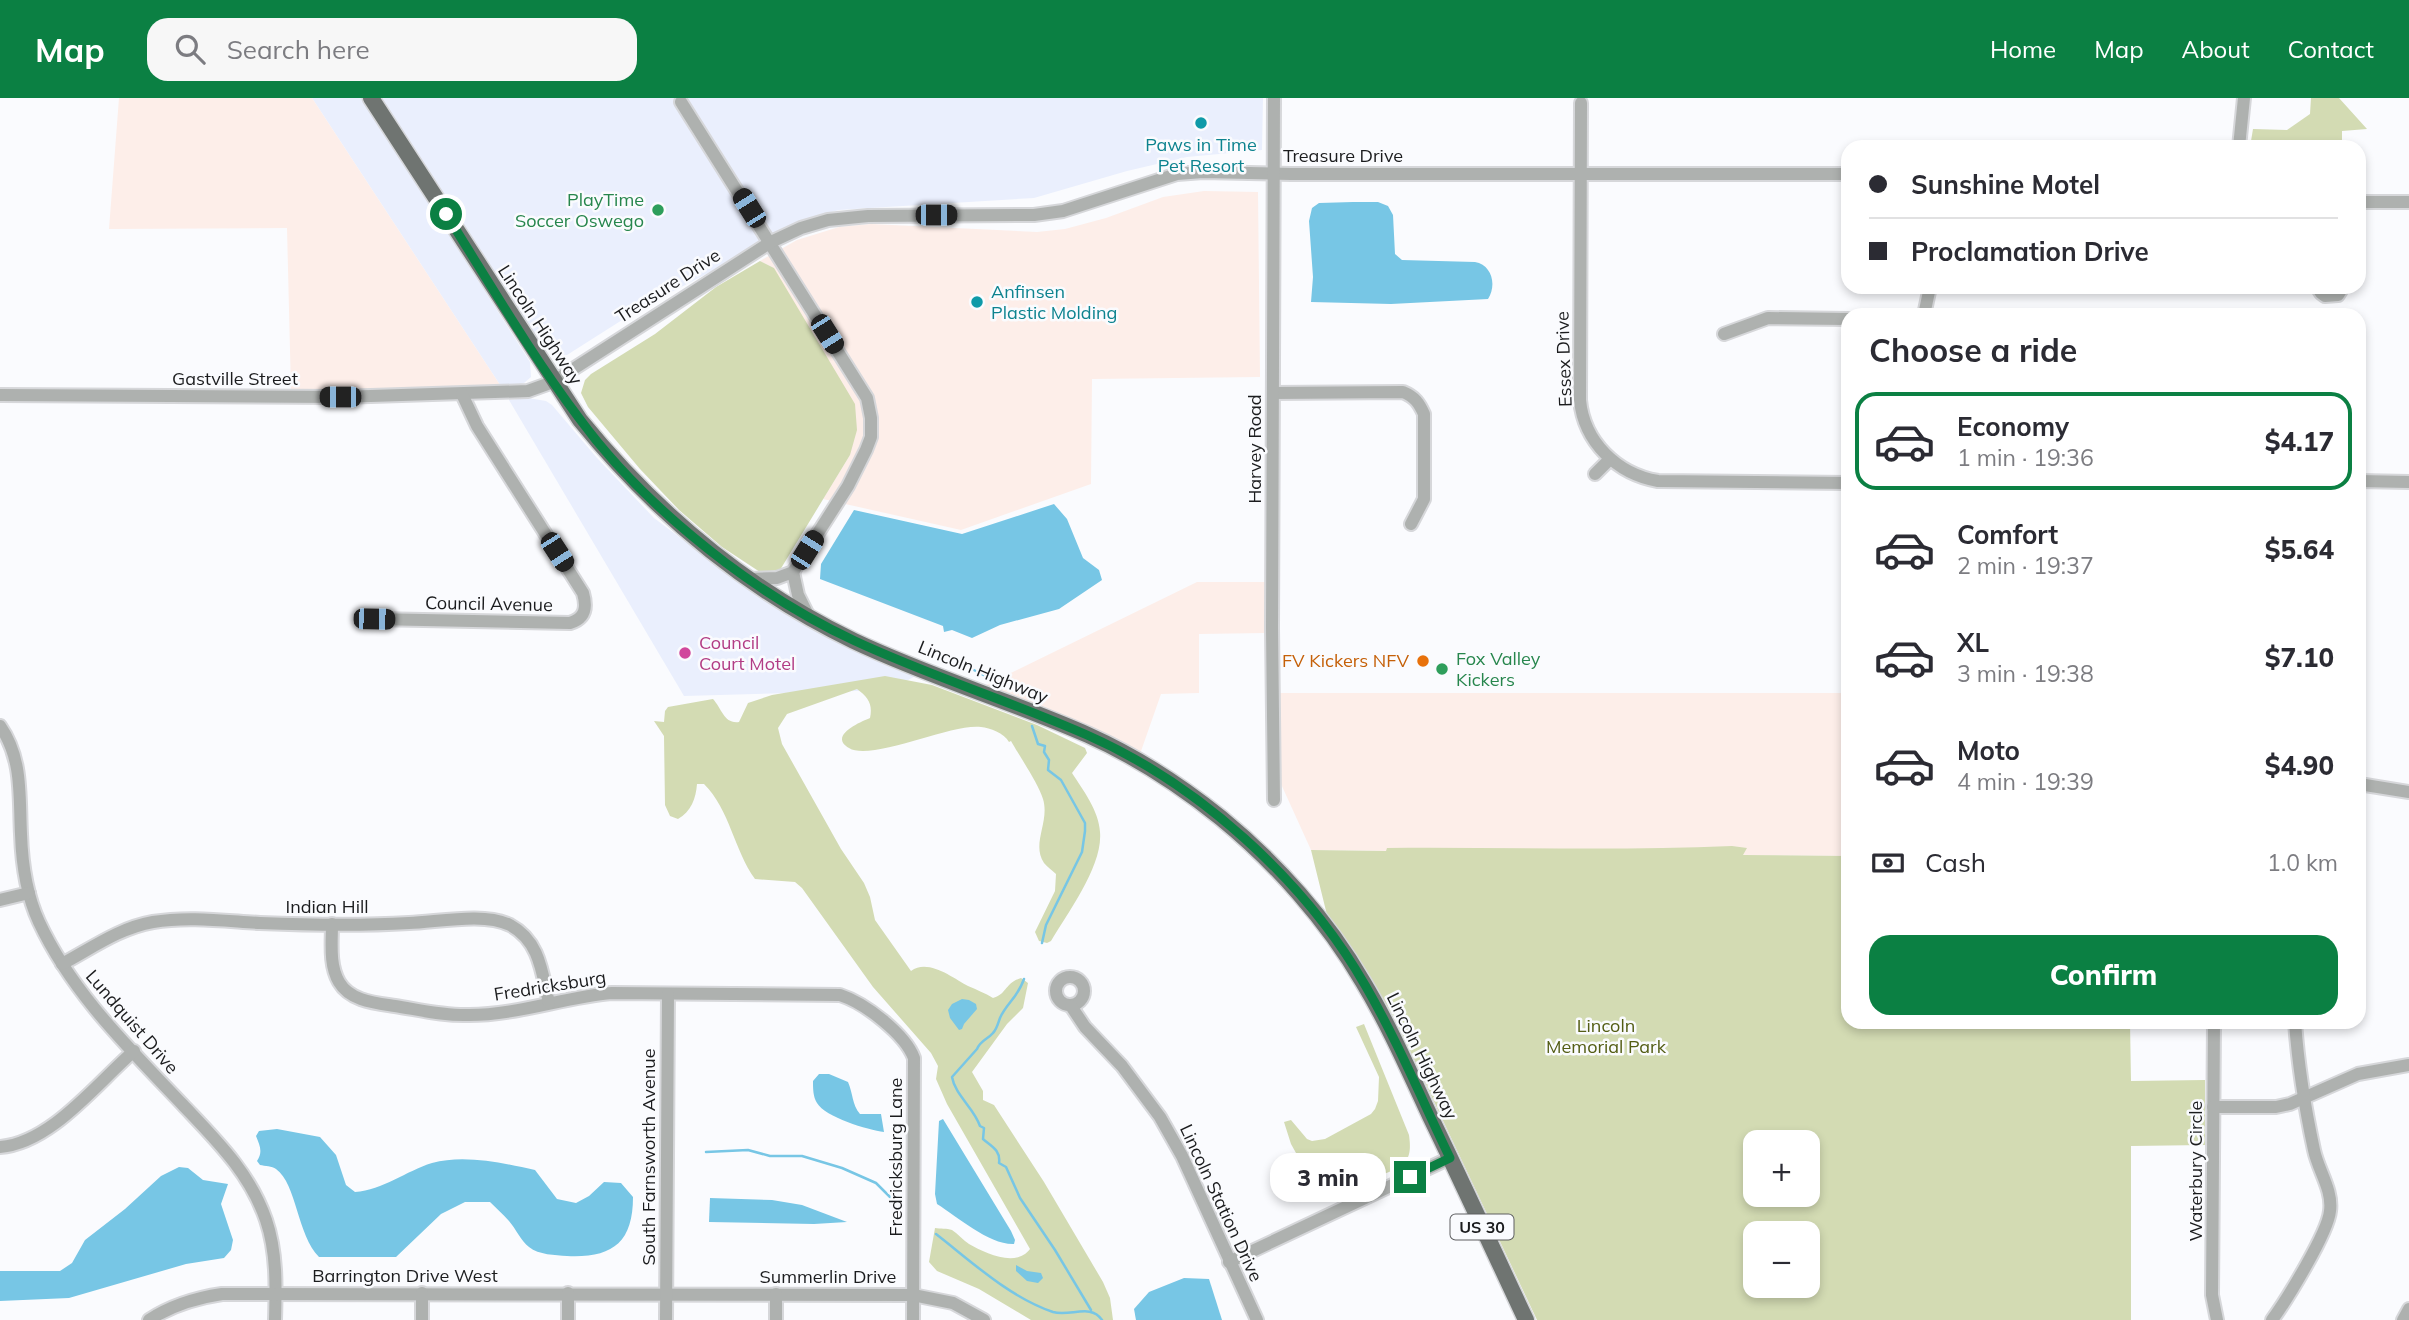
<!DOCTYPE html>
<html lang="en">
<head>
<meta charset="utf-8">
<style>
  body { margin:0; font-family:Mulish,sans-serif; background:#f7f7f7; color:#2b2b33; height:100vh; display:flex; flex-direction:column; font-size:26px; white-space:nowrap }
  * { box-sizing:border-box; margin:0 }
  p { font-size:23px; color:#7c7c81 }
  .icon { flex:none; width:38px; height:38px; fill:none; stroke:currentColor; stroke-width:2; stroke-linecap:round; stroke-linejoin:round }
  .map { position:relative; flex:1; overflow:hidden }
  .sheet { position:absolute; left:1841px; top:210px; width:525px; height:721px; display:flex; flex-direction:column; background:#fff; border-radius:21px; box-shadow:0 4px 10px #0003 }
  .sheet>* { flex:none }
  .guide { position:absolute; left:1841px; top:42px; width:525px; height:154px; border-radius:21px; box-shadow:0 4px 10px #0003; display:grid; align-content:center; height:154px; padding:0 28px; background:#fff }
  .controls { position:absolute; left:1743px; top:1032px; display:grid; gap:14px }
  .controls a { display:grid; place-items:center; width:77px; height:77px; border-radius:14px; background:#fff; box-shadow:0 4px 10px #0003; font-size:35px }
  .end { position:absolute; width:32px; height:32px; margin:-16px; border:9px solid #0b8043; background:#fff; box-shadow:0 0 0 4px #fff }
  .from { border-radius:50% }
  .bubble { position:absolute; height:49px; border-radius:21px; background:#fff; box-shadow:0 4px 10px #0003; font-size:23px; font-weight:800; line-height:49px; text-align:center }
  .car { position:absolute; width:21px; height:42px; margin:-21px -10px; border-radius:9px; box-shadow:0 0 5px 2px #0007; background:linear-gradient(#222 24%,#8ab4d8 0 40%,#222 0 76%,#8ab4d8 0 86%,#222 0) }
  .guide b { display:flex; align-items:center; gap:24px; height:66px; font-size:26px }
  .guide b+b { border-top:2px solid #e1e1e2 }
  .guide i { width:18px; height:18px; background:#2b2b33 }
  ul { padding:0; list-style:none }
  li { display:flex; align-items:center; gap:21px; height:98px; margin:0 14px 10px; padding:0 14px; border:4px solid transparent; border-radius:21px }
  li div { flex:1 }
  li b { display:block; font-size:26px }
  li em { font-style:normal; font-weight:800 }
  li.selected { border-color:#0b8043 }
  li>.icon { width:63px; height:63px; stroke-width:1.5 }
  h2 { padding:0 28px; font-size:32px; line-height:84px }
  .pay { display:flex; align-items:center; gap:18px; height:77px; padding:0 28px; font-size:26px }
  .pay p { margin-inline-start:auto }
  .action { display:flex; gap:14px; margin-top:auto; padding:14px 28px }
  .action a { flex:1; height:80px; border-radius:21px; background:#0b8043; color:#fff; font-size:28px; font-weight:800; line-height:80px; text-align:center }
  header { display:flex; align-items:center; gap:42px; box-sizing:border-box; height:98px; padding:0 35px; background:#0b8043; color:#fff }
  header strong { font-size:33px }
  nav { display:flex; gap:38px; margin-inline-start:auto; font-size:24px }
  .search { width:490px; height:63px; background:#f7f7f7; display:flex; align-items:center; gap:18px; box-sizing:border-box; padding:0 24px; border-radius:21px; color:#7c7c81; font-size:26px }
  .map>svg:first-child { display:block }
  .built { fill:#eaeffd }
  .industrial { fill:#fdeee9 }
  .green { fill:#d3dbb3; fill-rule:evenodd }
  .water { fill:#77c6e5 }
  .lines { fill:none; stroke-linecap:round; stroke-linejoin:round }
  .stream { stroke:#77c6e5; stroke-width:2.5 }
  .minor-casing { stroke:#d6d7da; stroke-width:16 }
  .major-casing { stroke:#d6d7da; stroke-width:19 }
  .minor { stroke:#aeb1af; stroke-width:12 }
  .major { stroke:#6f7471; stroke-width:16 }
  .route { stroke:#0b8043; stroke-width:9 }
  .culture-dot { fill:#0f9aa8; stroke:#fafbfe; stroke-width:2.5 }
  .leisure-dot { fill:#2e9e5b; stroke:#fafbfe; stroke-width:2.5 }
  .hotel-dot { fill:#d1479c; stroke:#fafbfe; stroke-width:2.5 }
  .food-dot { fill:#e8710a; stroke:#fafbfe; stroke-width:2.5 }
  .labels { text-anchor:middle; stroke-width:5; stroke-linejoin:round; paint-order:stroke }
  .shield { fill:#fafbfe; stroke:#5e5f61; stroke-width:2 }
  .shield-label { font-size:16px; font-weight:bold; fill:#1b1c1e }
  .culture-label { font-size:18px; fill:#0d838f; stroke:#fafbfe }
  .street-label { font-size:18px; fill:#1b1c1e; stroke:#fafbfe }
  .leisure-label { font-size:18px; fill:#27864d; stroke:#fafbfe; text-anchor:end }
  .hotel-label { font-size:18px; fill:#b23c85; stroke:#fafbfe; text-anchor:start }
  .food-label { font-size:18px; fill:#c56008; stroke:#fafbfe; text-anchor:end }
  .park-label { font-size:18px; fill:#535d14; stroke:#fafbfe }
</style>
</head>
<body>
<header>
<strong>Map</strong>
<div class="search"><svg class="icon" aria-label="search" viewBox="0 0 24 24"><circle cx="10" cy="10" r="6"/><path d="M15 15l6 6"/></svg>Search here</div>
<nav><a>Home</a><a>Map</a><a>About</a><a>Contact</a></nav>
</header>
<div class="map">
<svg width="2409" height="1222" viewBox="0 0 2409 1222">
  <rect width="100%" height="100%" fill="#fafbfe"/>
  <g class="built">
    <polygon points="312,0 362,0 530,264 531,279 524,285 502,290"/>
    <polygon points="378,0 1263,0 1262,52 1187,59 1127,73 1034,100 870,110 839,112 812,119 785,129 753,147 710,174 641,210 567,257 558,257 549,254 544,249"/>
    <polygon points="528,300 546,303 552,307 597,360 654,420 750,492 796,519 919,576 890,592 684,598 509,302"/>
  </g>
  <g class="industrial">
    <polygon points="119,0 312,0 502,290 291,293 287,130 109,131"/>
    <polygon points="1204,93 1258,94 1260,279 1092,281 1091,386 961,432 823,401 850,357 774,170 760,163 797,142 839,129 871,126 1037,134 1065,131 1106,120 1163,99"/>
    <polygon points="1197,484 1265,484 1266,535 1199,536 1199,595 1161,596 1140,656 982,589"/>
    <polygon points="1271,595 1848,595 1848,758 1311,752 1281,686"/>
  </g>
  <g class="green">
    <polygon points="2311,0 2339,0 2367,31 2342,33 2342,49 2250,49 2253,31 2287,32 2310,16"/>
    <polygon points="760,163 774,170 855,306 857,332 850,357 780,472 760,474 722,449 679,412 640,371 588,309 581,295 585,282 591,276 655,236 716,189"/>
    <path d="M885,578L932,587L1037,627L1085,650L1087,655L1072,675C1083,692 1099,713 1100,734C1103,768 1068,814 1051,843L1047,845L1039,843L1035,834L1055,793L1056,776C1052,772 1047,769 1044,765C1031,746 1050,724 1043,701C1038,685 1020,659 1011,643L1009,644C1004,635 990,630 981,629C951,625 871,664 849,650C828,638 860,624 870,620C873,606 868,599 857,591L787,616L778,630L782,646L841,751L864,785L870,799L875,822L911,873C928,860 953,880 968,888C977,892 985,895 993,900C1006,897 1005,885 1021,880L1028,885L1023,910L1007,926L972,974L983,993V1002L994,1007L1044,1084L1103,1184L1110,1200L1113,1222H1031L979,1191L937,1173L929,1164L935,1130C940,1131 947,1130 952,1132C958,1136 963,1142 969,1146C985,1155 1016,1170 1030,1151L947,1006L936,981L938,968L931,955L873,889L802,790L795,784L755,781C734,752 730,712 704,686H697C696,700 691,714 678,721L670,718L665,707L664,638L654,623L664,624L665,613L668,609L713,601C722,611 724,626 739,624L748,605L772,597Z"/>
    <path d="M1732,748L1747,750L1743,757L1848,758V924H2130L2131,983L2205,982V1047L2131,1048V1222H1537L1395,921L1363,868L1327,817L1311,752L1386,753L1387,750C1502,749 1618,753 1732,748ZM1755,1045H1808V1097H1755ZM1755,1136H1808V1188H1755Z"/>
    <path d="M1364,926L1409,1037C1411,1052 1411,1063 1396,1071L1325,1101L1320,1098L1291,1046L1284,1024L1291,1022L1307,1041L1312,1043L1325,1041L1371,1016L1375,1011L1378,1003L1379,979L1356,929Z"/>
  </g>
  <g class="water">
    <path d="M1353,104H1378L1388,108L1393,117L1395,156L1402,162L1475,164C1492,167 1497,187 1488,201L1391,206L1311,204L1313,179L1309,123L1312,110L1319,105Z"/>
    <polygon points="1054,406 1067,421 1083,460 1099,472 1102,482 1059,511 1000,527 972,540 952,532 944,534 943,528 820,481 821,466 854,412 962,436"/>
    <polygon points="962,901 969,902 976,906 977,911 964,926 962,931 959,932 950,920 948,912 952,906"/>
    <path d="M819,976H829L848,984C853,995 852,1007 860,1016H881L884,1034C868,1032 825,1019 817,1005C813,999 813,990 813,983Z"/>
    <path d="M943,1021L1011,1133L1015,1142L1014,1146C989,1147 958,1119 937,1106L935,1096L939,1023Z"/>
    <path d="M277,1031L320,1039L336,1057L346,1087L355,1094C383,1092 406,1073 432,1065C464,1056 503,1065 535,1072L557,1101L576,1105L589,1098L604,1084L621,1085L633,1099C633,1146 611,1160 567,1158C555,1157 539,1157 529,1149C521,1143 516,1131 509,1123C503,1116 496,1110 490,1104H465L441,1116L396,1159H319C297,1137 297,1086 276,1071C272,1068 265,1068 260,1067L257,1063C263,1054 260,1048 256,1038L259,1033Z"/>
    <polygon points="179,1069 188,1070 203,1082 228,1086 221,1106 233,1142 231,1152 224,1160 186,1166 69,1200 0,1203 0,1173 60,1173 72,1165 85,1142 125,1111 161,1078"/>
    <polygon points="710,1100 772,1102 802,1107 847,1124 814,1126 709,1124"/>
    <polygon points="1016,1167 1027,1173 1041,1175 1043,1180 1038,1185 1027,1183 1016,1173"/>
    <polygon points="1184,1180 1209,1181 1222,1222 1136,1222 1134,1211 1149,1194"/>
  </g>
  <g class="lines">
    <g class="stream">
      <polyline points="964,567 1001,586 1002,590"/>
      <polyline points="1032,628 1038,646 1045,648 1044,654 1049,662 1048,672 1061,682 1085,725 1085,733 1082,754 1046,827 1042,845"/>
      <path d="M1024,881C1018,899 1006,906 1000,920C998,925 997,931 993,935C987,942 981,942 977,951L952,979C955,997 974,1010 980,1028L984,1030L983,1041C991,1048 1001,1052 999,1065L1006,1069L1020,1100L1055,1152L1091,1212"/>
      <polyline points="706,1054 748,1052 770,1058 802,1058 842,1070 876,1085 891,1100"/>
      <path d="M936,1136C972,1164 1009,1199 1053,1214C1070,1219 1091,1205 1102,1222"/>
    </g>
    <g class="minor-casing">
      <g id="minor">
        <polyline points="681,4 867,300 871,320 871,339 866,352 848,388 793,474 777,480 750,481"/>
        <path d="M1581,5L1580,302C1584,344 1617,376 1658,383L1848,385"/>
        <polyline points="2239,49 2244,0"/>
        <polyline points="2359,104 2409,104"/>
        <polyline points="2317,189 2321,195 2325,198 2338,197 2343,189"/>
        <polyline points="1924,217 1930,189"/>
        <polyline points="1724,236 1768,220 1848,221"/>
        <path d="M1273,295L1403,294C1415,299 1419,305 1424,316V401L1411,426"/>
        <polyline points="0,297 340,299 528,293 553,284 771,144 801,130 828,122 868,118 1034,117 1063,113 1177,76 1203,74 1291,76 1848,76"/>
        <polyline points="1595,376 1610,361"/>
        <polyline points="2359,383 2409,384"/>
        <polyline points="793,474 798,497 809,519"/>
        <path d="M374,521L570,525C586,520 587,509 583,495L477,328L462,296"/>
        <path d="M0,628C23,661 19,698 21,736C22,766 26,796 39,824C72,895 129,950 183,1007C216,1042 250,1075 266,1122C277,1154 276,1189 275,1222"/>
        <polyline points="2359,686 2409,694"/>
        <polyline points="1274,702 1272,530 1274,0"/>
        <polyline points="0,802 29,795"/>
        <path d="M332,826C332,844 329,867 339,884C350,903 375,905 395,908C420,912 445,918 469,917C518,917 564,899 612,895L840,897C865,905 905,936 914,960L913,1222"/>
        <path d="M62,866C92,850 119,830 153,824C188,818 225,823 260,825C309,827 360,828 409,825C438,824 484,814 510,827C540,843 542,875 549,905"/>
        <circle cx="1070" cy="893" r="14"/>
        <polyline points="1071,908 1085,929 1122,968 1160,1019 1182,1058 1257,1222"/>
        <polyline points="2214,924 2212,1197 2217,1222"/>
        <polyline points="2213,1009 2276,1009 2290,1006 2358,976 2409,967"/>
        <path d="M0,1049C51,1045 96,986 134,953"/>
        <polyline points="1229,1164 1450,1060"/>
        <path d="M149,1222C172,1207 195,1200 222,1196L913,1197L953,1205L984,1222"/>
        <polyline points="422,1222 422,1195"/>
        <polyline points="568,1222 568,1195"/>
        <polyline points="666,1222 668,896"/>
        <polyline points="776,1222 776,1196"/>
        <path d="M2272,1222C2286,1203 2328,1135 2330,1113C2333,1092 2318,1072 2314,1052C2305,1010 2298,967 2295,924"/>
        <polyline points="2403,1222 2409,1211"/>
      </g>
    </g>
    <g class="major-casing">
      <path id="major" d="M371,0L580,322C655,414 746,491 854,543C930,579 1011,603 1088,637C1135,658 1180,687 1221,720C1276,765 1327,822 1363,884C1389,927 1409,973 1430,1018C1463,1086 1494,1154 1526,1222"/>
    </g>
    <use href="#minor" class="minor"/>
    <use href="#major" class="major"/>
  </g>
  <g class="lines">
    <path class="route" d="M446,116C489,184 530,255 579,320C619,375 672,424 726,465C766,495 810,522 855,543C930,578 1010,603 1087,637C1198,686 1304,781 1365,887C1397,942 1422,1002 1450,1060L1410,1079"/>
  </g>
  <g class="culture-dot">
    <circle cx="1201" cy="25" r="7"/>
    <circle cx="977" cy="204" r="7"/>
  </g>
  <g class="leisure-dot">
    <circle cx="658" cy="112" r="7"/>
    <circle cx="1442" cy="571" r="7"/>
  </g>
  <circle class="hotel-dot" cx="685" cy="555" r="7"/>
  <circle class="food-dot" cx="1423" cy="563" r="7"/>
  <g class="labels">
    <rect class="shield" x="1450.5" y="1116.5" width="63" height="25" rx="5"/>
    <g class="shield-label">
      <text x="1482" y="1135">US 30</text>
    </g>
    <g class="culture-label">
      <text x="1201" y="53">Paws in Time<tspan x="1201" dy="21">Pet Resort</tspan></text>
      <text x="991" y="200" text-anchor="start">Anfinsen<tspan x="991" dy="21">Plastic Molding</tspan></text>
    </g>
    <g class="street-label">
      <text x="1343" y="64">Treasure Drive</text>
      <text transform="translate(668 188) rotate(-33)" y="6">Treasure Drive</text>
      <text transform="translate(540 227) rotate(57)" y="6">Lincoln Highway</text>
      <text transform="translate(1564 261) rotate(-92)" y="6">Essex Drive</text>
      <text x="235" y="287">Gastville Street</text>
      <text transform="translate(1255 351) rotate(-90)" y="6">Harvey Road</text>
      <text transform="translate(489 506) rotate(1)" y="6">Council Avenue</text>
      <text transform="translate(983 574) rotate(22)" y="6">Lincoln Highway</text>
      <text x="327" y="815">Indian Hill</text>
      <text transform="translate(550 888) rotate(-9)" y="6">Fredricksburg</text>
      <text transform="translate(132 924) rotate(49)" y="6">Lundquist Drive</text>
      <text transform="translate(1422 958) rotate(64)" y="6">Lincoln Highway</text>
      <text transform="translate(649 1059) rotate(-90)" y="6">South Farnsworth Avenue</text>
      <text transform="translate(896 1059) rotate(-90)" y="6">Fredricksburg Lane</text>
      <text transform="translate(2196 1073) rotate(-90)" y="6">Waterbury Circle</text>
      <text transform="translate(1221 1105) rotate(65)" y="6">Lincoln Station Drive</text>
      <text x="405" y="1184">Barrington Drive West</text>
      <text x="828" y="1185">Summerlin Drive</text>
    </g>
    <g class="leisure-label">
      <text x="644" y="108">PlayTime<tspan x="644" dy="21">Soccer Oswego</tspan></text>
      <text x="1456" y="567" text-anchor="start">Fox Valley<tspan x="1456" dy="21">Kickers</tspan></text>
    </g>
    <g class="hotel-label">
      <text x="699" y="551">Council<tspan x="699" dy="21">Court Motel</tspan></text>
    </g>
    <g class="food-label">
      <text x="1409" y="569">FV Kickers NFV</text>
    </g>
    <g class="park-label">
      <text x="1606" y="934">Lincoln<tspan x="1606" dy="21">Memorial Park</tspan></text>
    </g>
  </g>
</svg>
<div class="controls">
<a>+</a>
<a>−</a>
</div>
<i class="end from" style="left:446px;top:116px"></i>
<i class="end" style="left:1410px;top:1079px"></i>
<div class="bubble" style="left:1270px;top:1055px;width:116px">3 min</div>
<i class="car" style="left:749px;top:110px;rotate:328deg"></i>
<i class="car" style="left:936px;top:117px;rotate:90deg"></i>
<i class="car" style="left:827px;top:236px;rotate:148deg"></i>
<i class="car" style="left:340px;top:299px;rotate:270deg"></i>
<i class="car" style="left:807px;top:452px;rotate:32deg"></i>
<i class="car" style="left:557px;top:454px;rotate:147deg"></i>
<i class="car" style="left:374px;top:521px;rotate:91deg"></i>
<div class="guide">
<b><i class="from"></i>Sunshine Motel</b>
<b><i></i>Proclamation Drive</b>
</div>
<section class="sheet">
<h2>Choose a ride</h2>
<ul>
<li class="selected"><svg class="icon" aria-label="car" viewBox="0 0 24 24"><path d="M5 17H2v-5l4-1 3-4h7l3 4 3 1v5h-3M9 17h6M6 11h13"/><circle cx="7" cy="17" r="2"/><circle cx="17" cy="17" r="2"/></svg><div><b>Economy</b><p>1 min · 19:36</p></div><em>$4.17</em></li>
<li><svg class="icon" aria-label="car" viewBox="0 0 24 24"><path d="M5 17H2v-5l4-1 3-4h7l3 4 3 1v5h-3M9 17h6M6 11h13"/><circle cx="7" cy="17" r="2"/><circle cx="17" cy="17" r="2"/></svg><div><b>Comfort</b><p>2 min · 19:37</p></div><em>$5.64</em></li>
<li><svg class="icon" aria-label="car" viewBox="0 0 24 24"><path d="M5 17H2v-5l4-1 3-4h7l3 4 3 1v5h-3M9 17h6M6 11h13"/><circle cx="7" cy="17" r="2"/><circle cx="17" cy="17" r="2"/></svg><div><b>XL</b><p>3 min · 19:38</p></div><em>$7.10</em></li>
<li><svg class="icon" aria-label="car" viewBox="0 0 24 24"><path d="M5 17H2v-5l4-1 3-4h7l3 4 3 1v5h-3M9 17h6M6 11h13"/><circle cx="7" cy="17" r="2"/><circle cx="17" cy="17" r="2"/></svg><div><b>Moto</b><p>4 min · 19:39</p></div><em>$4.90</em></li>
</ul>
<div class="pay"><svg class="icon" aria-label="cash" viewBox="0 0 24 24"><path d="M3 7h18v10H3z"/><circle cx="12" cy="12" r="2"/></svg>Cash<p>1.0 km</p></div>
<div class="action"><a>Confirm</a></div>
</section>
</div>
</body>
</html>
